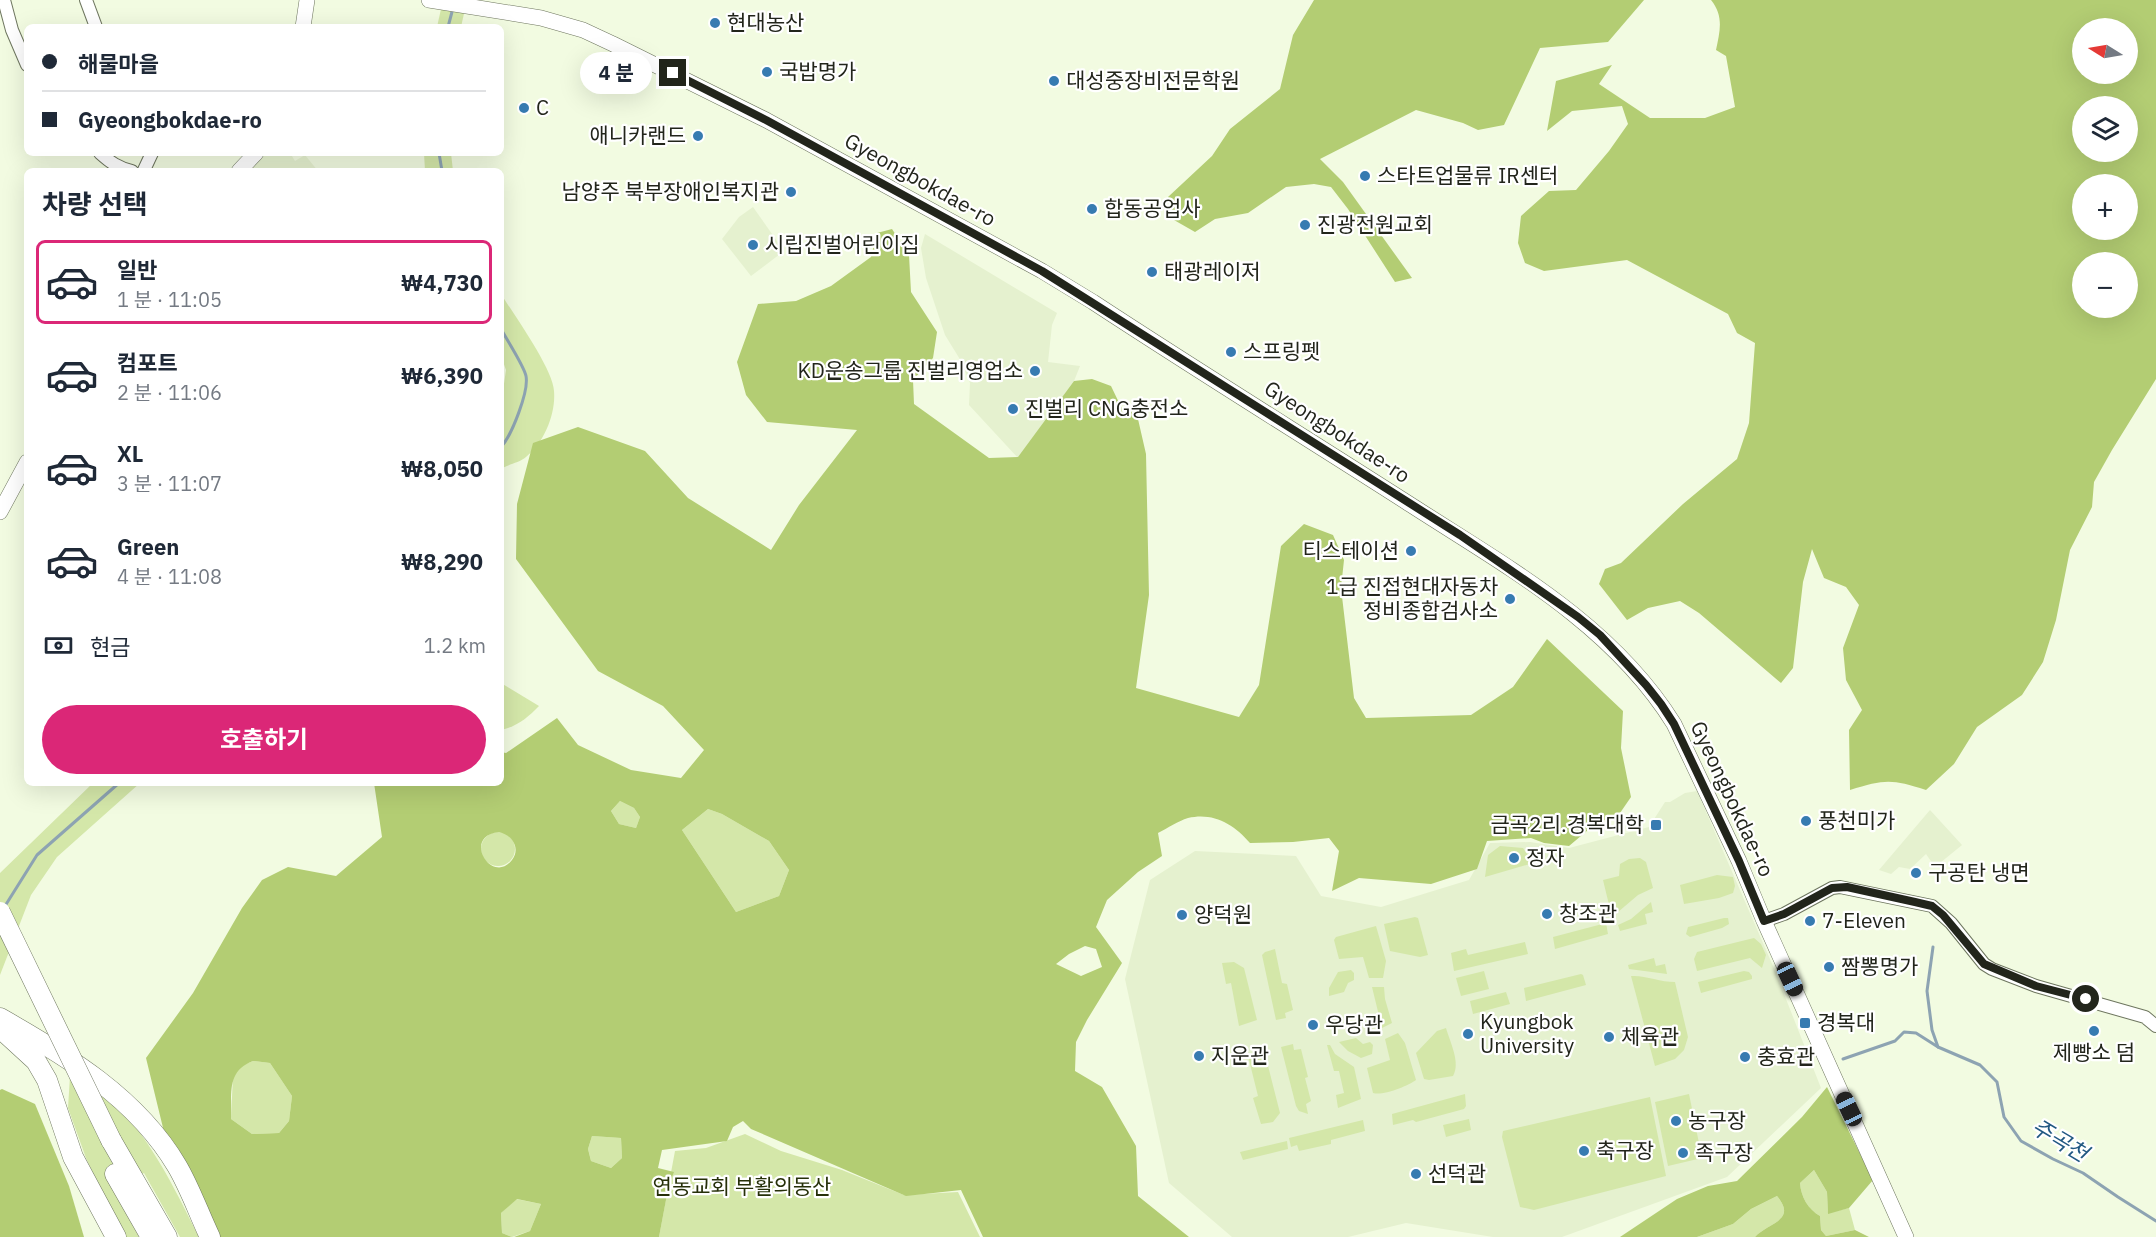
<!DOCTYPE html>
<html lang="ko">
<head>
<meta charset="utf-8">
<style>
  body { margin:0; font-family:"IBM Plex Sans","Noto Sans KR",sans-serif; background:#f6f6f7; color:#1f2937; height:100vh; display:flex; flex-direction:column; font-size:22px; white-space:nowrap }
  * { box-sizing:border-box; margin:0 }
  p { font-size:20px; color:#747a83 }
  .icon { flex:none; width:33px; height:33px; fill:none; stroke:currentColor; stroke-width:2; stroke-linecap:round; stroke-linejoin:round }
  .map { position:relative; flex:1; overflow:hidden }
  .side { position:absolute; left:24px; top:168px; width:480px; height:618px; display:flex; flex-direction:column; background:#fff; border-radius:9px; box-shadow:0 6px 24px #0002 }
  .side>* { flex:none }
  .banner { position:absolute; left:24px; top:24px; width:480px; height:132px; border-radius:9px; box-shadow:0 6px 24px #0002; display:grid; align-content:center; height:132px; padding:0 18px; background:#fff }
  .needle { width:39px; rotate:281deg }
  .controls { position:absolute; left:2072px; top:18px; display:grid; gap:12px }
  .controls a { display:grid; place-items:center; width:66px; height:66px; border-radius:50%; background:#fff; box-shadow:0 6px 24px #0002; font-size:30px }
  .end { position:absolute; width:27px; height:27px; margin:-14px; border:8px solid #22251b; background:#fff; box-shadow:0 0 0 3px #fff }
  .from { border-radius:50% }
  .bubble { position:absolute; height:42px; border-radius:21px; background:#fff; box-shadow:0 6px 24px #0002; font-size:20px; font-weight:700; line-height:42px; text-align:center }
  .car { position:absolute; width:18px; height:36px; margin:-18px -9px; border-radius:8px; box-shadow:0 0 4px 2px #0007; background:linear-gradient(#222 24%,#8ab4d8 0 40%,#222 0 76%,#8ab4d8 0 86%,#222 0) }
  .banner b { display:flex; align-items:center; gap:21px; height:57px; font-size:22px }
  .banner b+b { border-top:2px solid #e0e1e3 }
  .banner i { width:15px; height:15px; background:#1f2937 }
  ul { padding:0; list-style:none }
  li { display:flex; align-items:center; gap:18px; height:84px; margin:0 12px 9px; padding:0 6px; border:3px solid transparent; border-radius:9px }
  li div { flex:1 }
  li b { display:block; font-size:22px }
  li em { font-style:normal; font-weight:700 }
  li.selected { border-color:#db2777 }
  li>.icon { width:54px; height:54px; stroke-width:1.5 }
  h2 { padding:0 18px; font-size:27px; line-height:72px }
  .pay { display:flex; align-items:center; gap:15px; height:66px; padding:0 18px; font-size:22px }
  .pay p { margin-inline-start:auto }
  .button { display:flex; gap:12px; margin-top:auto; padding:12px 18px }
  .button a { flex:1; height:69px; border-radius:36px; background:#db2777; color:#fff; font-size:24px; font-weight:700; line-height:69px; text-align:center }
  .map>svg:first-child { display:block }
  .built { fill:#e5f1cf }
  .green { fill:#d4e7a9 }
  .forest { fill:#b3cd73; fill-rule:evenodd }
  .lines { fill:none; stroke-linecap:round; stroke-linejoin:round }
  .stream { stroke:#8da3b2; stroke-width:3 }
  .minor-casing { stroke:#6e765f; stroke-width:14 }
  .tertiary-casing { stroke:#6e765f; stroke-width:16 }
  .trunk-casing { stroke:#6e765f; stroke-width:21 }
  .minor { stroke:#fff; stroke-width:12 }
  .tertiary { stroke:#fff; stroke-width:15 }
  .trunk { stroke:#fff; stroke-width:20 }
  .trunk-bridge-casing { stroke:#6e765f; stroke-width:21; stroke-linecap:butt }
  .trunk-bridge { stroke:#fff; stroke-width:20 }
  .route { stroke:#22251b; stroke-width:8 }
  .poi-dot { fill:#377bb1; stroke:#fff; stroke-width:2 }
  .labels { text-anchor:middle; stroke-width:4.5; stroke-linejoin:round; paint-order:stroke }
  .poi-label { font-size:21px; fill:#22251b; stroke:#fff; text-anchor:start }
  .street-label { font-size:21px; fill:#22251b; stroke:#fff }
  .park-label { font-size:21px; fill:#263009; stroke:#fff }
  .water-label { font-size:22px; font-style:italic; fill:#215882; stroke:#fff }
</style>
</head>
<body>
<div class="map">
<svg width="2156" height="1237" viewBox="0 0 2156 1237">
  <rect width="100%" height="100%" fill="#f2fbe1"/>
  <g class="built">
    <polygon points="267,153 290,153 295,161 305,155 318,171 249,171"/>
    <polygon points="753,207 784,251 751,276 722,239 739,217"/>
    <polygon points="925,234 1057,313 1052,325 1048,362 1080,366 1074,381 1018,458 969,405 970,383 961,361 945,335 926,278 921,248"/>
    <polygon points="1697,791 1773,966 1821,1088 1727,1177 1562,1237 1493,1237 1406,1223 1348,1237 1232,1237 1169,1183 1125,979 1150,880 1195,851 1296,856 1321,896 1381,907 1469,880 1490,843 1530,842 1569,848 1649,827 1665,802 1670,802 1685,793"/>
    <polygon points="1930,810 1962,845 1935,867 1926,854 1910,869 1899,867 1891,874 1879,870"/>
  </g>
  <g class="green">
    <polygon points="443,0 467,0 461,27 437,27"/>
    <polygon points="424,153 451,153 453,171 425,171"/>
    <path d="M501,294C514,315 553,369 554,391C556,414 544,443 526,457C519,463 508,464 501,469V404L506,370L501,356Z"/>
    <path d="M501,683L539,706C527,718 518,726 501,730Z"/>
    <polygon points="93,783 140,783 57,857 31,895 0,975 0,873"/>
    <polygon points="620,801 634,808 640,817 636,828 619,824 611,811"/>
    <polygon points="708,809 722,814 769,841 789,870 779,896 736,912 682,830"/>
    <circle cx="498" cy="849" r="17"/>
    <polygon points="1500,846 1523,848 1533,863 1485,877 1488,855"/>
    <polygon points="1640,858 1646,862 1653,888 1638,895 1618,912 1611,913 1603,880 1619,876 1620,864 1629,859"/>
    <polygon points="1717,875 1733,877 1735,886 1733,893 1719,898 1684,904 1680,885"/>
    <polygon points="1651,902 1653,912 1645,914 1647,924 1620,931 1618,925 1631,919"/>
    <polygon points="1415,917 1418,918 1428,955 1420,957 1390,951 1384,924"/>
    <polygon points="1724,918 1728,918 1729,924 1722,928 1690,937 1686,934 1688,927"/>
    <polygon points="1606,923 1608,934 1555,949 1553,937"/>
    <polygon points="1376,926 1386,961 1383,978 1369,978 1363,957 1339,959 1334,940 1336,937"/>
    <polygon points="1754,938 1761,944 1766,955 1762,968 1750,958 1697,971 1694,959 1697,952"/>
    <polygon points="1525,942 1528,954 1454,971 1451,953 1466,949 1468,955"/>
    <polygon points="1275,949 1282,983 1287,984 1293,1010 1285,1013 1286,1018 1276,1020 1262,955 1265,952"/>
    <polygon points="1654,958 1656,966 1665,964 1667,974 1629,969 1628,965"/>
    <polygon points="1234,962 1244,968 1257,1020 1239,1026 1231,983 1226,984 1222,963"/>
    <polygon points="1351,970 1354,973 1354,980 1348,983 1344,992 1329,996 1329,988 1338,972"/>
    <polygon points="1484,971 1489,989 1461,996 1456,978"/>
    <polygon points="1744,971 1749,972 1752,976 1752,979 1701,993 1698,982"/>
    <polygon points="1581,974 1583,975 1586,985 1526,1001 1524,988"/>
    <path d="M1631,976C1645,975 1660,982 1675,982L1688,1037L1684,1050L1675,1059L1655,1066Z"/>
    <polygon points="1372,987 1384,987 1385,999 1392,1023 1382,1028"/>
    <polygon points="1506,992 1510,1004 1473,1014 1470,1001"/>
    <path d="M1446,1028C1450,1042 1461,1063 1453,1076L1429,1080L1424,1079L1416,1053L1437,1031Z"/>
    <path d="M1398,1033L1405,1043L1416,1080C1408,1086 1383,1096 1373,1093L1367,1068L1390,1060L1385,1039Z"/>
    <polygon points="1356,1038 1363,1044 1370,1042 1373,1045 1372,1054 1361,1058 1348,1051 1339,1042"/>
    <polygon points="1293,1044 1294,1050 1301,1049 1308,1077 1305,1078 1311,1101 1306,1104 1308,1114 1299,1111 1296,1106 1281,1047"/>
    <polygon points="1327,1045 1330,1045 1335,1054 1354,1067 1361,1099 1338,1108 1336,1095 1344,1093 1339,1071 1334,1071"/>
    <polygon points="1264,1050 1280,1113 1273,1122 1261,1124 1253,1098 1258,1096 1248,1056"/>
    <polygon points="253,1061 270,1063 292,1096 289,1121 279,1133 252,1134 231,1119 233,1075 243,1065"/>
    <path d="M70,1076C81,1081 95,1086 103,1093C148,1131 173,1186 199,1237H180L144,1173L111,1186L139,1237H123L86,1158L68,1108Z"/>
    <polygon points="1465,1094 1466,1106 1464,1109 1416,1122 1413,1120 1393,1125 1392,1114"/>
    <polygon points="1689,1094 1702,1158 1668,1166 1655,1102"/>
    <polygon points="1650,1097 1666,1176 1534,1210 1520,1207 1502,1137 1503,1131"/>
    <polygon points="1469,1119 1471,1130 1446,1137 1443,1125"/>
    <polygon points="1363,1120 1365,1131 1331,1140 1331,1144 1299,1151 1297,1145 1291,1147 1289,1138"/>
    <polygon points="745,1134 781,1151 842,1170 904,1195 958,1192 980,1237 659,1237 675,1151 706,1148"/>
    <polygon points="592,1136 621,1138 622,1158 611,1168 591,1161 588,1149"/>
    <polygon points="1287,1141 1288,1149 1243,1160 1240,1152"/>
    <path d="M1814,1170L1827,1192L1828,1213L1849,1208L1855,1230L1826,1236L1821,1230L1820,1216C1808,1209 1801,1197 1800,1183Z"/>
    <path d="M1777,1196C1798,1221 1767,1223 1755,1237H1697L1733,1224L1751,1209Z"/>
    <polygon points="516,1199 541,1204 530,1231 512,1237 502,1233 501,1213"/>
  </g>
  <g class="forest">
    <polygon points="1314,0 1644,0 1608,42 1540,48 1504,125 1478,130 1463,123 1416,110 1320,159 1343,182 1412,278 1395,282 1348,209 1331,187 1314,184 1286,187 1248,213 1215,219 1195,232 1174,220 1168,197 1212,156 1230,129 1280,89 1293,35"/>
    <path d="M1711,0H2156V379L2112,450L2094,482L2092,507L2070,550L2056,620L2043,662L2022,695L1977,727L1954,764L1926,790C1892,779 1885,779 1850,790L1849,730L1862,710L1846,680L1843,648L1859,605L1846,587L1824,578L1812,549L1803,582L1793,668L1781,683L1699,613L1680,601L1648,608L1627,620L1599,584L1605,569L1621,563L1683,504L1737,459L1749,423L1755,343L1737,333L1728,314L1627,260L1544,271L1525,263L1518,243L1521,216L1549,191L1576,190L1609,151L1628,124L1622,106L1572,111L1547,131L1556,81L1612,65L1599,84L1650,118H1705L1735,107L1726,56L1716,50C1720,31 1724,16 1711,0ZM2127,28V74H2082V28ZM2127,106V152H2082V106ZM2127,184V230H2082V184ZM2127,262V308H2082V262Z"/>
    <path d="M892,229L909,255L911,292L937,332L933,358L913,380L914,404L989,458L1018,457L1074,381L1092,379L1111,386L1123,411L1135,406L1146,454L1149,595L1136,688L1239,717L1259,685L1281,546L1304,524L1333,535L1344,560L1341,588L1354,698L1366,718L1471,715L1513,687L1547,639L1623,711L1621,748L1631,797L1620,813L1594,825L1569,846L1544,843L1531,838L1487,841L1477,869L1431,884L1359,878L1332,891L1339,851L1329,838L1293,842L1250,843C1234,824 1213,812 1188,818C1178,821 1168,828 1158,833L1162,856L1138,872L1107,900L1096,927L1122,963L1087,1020L1076,1042L1075,1071L1102,1087L1136,1146L1138,1196L1189,1237H983L961,1190L906,1196L751,1129L743,1121L733,1127L727,1141L662,1150L658,1168L674,1172L669,1184L659,1237H514L530,1231L541,1204L517,1199L501,1213L502,1233L512,1237H210L165,1136L146,1058L193,993L242,908L262,880L288,867L336,876L382,837L374,783H501V752L506,753L557,718L578,745L631,770L681,778L704,750L663,706L598,671L516,559L517,504L533,443L578,427L645,451L688,498L771,550L799,505L857,430L767,422L746,395L737,362L758,304L796,301L831,286L871,257L877,233ZM620,801L634,808L640,817L636,828L619,824L611,811ZM708,809L722,814L769,841L789,870L779,896L736,912L682,830ZM499,832C512,835 521,848 512,860C492,886 461,836 499,832ZM1085,946L1096,949L1102,967L1081,976L1056,964L1069,954ZM253,1061L270,1063L292,1096L289,1121L279,1133L252,1134L231,1119C232,1094 226,1071 253,1061ZM592,1136L621,1138L622,1158L611,1168L591,1161L588,1149Z"/>
    <path d="M1827,1087L1873,1180L1849,1208L1828,1214L1827,1192L1814,1170L1800,1183C1801,1197 1808,1209 1820,1216L1821,1230L1826,1236L1855,1230L1869,1237H1755C1767,1223 1798,1221 1777,1196L1751,1209L1733,1224L1697,1237H1620L1677,1199L1708,1186L1737,1181L1802,1117Z"/>
    <polygon points="2,1089 35,1104 69,1186 84,1237 0,1237 0,1090"/>
  </g>
  <g class="lines">
    <g class="stream">
      <polyline points="448,27 453,8"/>
      <polyline points="439,153 442,171"/>
      <path d="M501,329C507,340 524,366 526,376C529,391 512,435 501,447"/>
      <polyline points="5,906 37,855 119,783"/>
      <polyline points="1933,947 1927,991 1932,1030 1938,1047 1980,1065 1997,1082 2004,1117 2021,1141 2053,1159 2083,1173 2118,1197 2156,1221"/>
      <polyline points="1843,1059 1895,1041 1904,1032 1916,1033 1938,1047"/>
    </g>
    <g class="minor-casing">
      <g id="minor">
        <polyline points="4,0 12,30 27,65"/>
        <polyline points="86,0 96,27"/>
        <path d="M100,153C110,162 118,168 132,171"/>
        <polyline points="144,170 152,153"/>
        <polyline points="1764,921 1784,914 1832,888 1840,887 1932,906 1951,923 1984,964 1992,969 2036,986 2145,1017 2156,1026"/>
      </g>
    </g>
    <g class="tertiary-casing">
      <g id="tertiary">
        <path d="M429,0L541,18L583,30L613,44L766,120L1042,271L1093,302C1198,371 1305,437 1411,505C1507,567 1612,624 1674,724L1739,861L1764,921L1906,1237"/>
        <polyline points="303,27 307,0"/>
        <polyline points="239,171 256,153"/>
        <polyline points="0,512 27,462"/>
      </g>
    </g>
    <g class="trunk-casing">
      <g id="trunk">
        <path d="M0,1018C67,1056 137,1098 177,1166C190,1188 199,1214 210,1237"/>
        <polyline points="0,1028 36,1061 47,1080 73,1157 116,1237"/>
        <polyline points="111,1140 167,1237"/>
        <polyline points="115,1174 151,1237"/>
      </g>
    </g>
    <use href="#minor" class="minor"/>
    <use href="#tertiary" class="tertiary"/>
    <use href="#trunk" class="trunk"/>
    <g class="trunk-bridge-casing">
      <polyline id="trunk-bridge" points="0,912 111,1140"/>
    </g>
    <use href="#trunk-bridge" class="trunk-bridge"/>
  </g>
  <g class="lines">
    <polyline class="route" points="673,73 766,120 1042,271 1460,535 1578,617 1600,635 1646,685 1661,704 1674,724 1739,861 1764,921 1784,914 1832,888 1847,887 1915,902 1932,906 1943,915 1984,964 2036,986 2086,999"/>
  </g>
  <g class="poi-dot">
    <circle cx="715" cy="23" r="6"/>
    <circle cx="767" cy="72" r="6"/>
    <circle cx="1054" cy="81" r="6"/>
    <circle cx="524" cy="108" r="6"/>
    <circle cx="698" cy="136" r="6"/>
    <circle cx="1365" cy="176" r="6"/>
    <circle cx="791" cy="192" r="6"/>
    <circle cx="1092" cy="209" r="6"/>
    <circle cx="1305" cy="225" r="6"/>
    <circle cx="753" cy="245" r="6"/>
    <circle cx="1152" cy="272" r="6"/>
    <circle cx="1231" cy="352" r="6"/>
    <circle cx="1035" cy="371" r="6"/>
    <circle cx="1013" cy="409" r="6"/>
    <circle cx="1411" cy="551" r="6"/>
    <circle cx="1510" cy="599" r="6"/>
    <circle cx="1806" cy="821" r="6"/>
    <rect x="1650" y="819" width="12" height="12" rx="3"/>
    <circle cx="1514" cy="858" r="6"/>
    <circle cx="1916" cy="873" r="6"/>
    <circle cx="1547" cy="914" r="6"/>
    <circle cx="1182" cy="915" r="6"/>
    <circle cx="1810" cy="921" r="6"/>
    <circle cx="1829" cy="967" r="6"/>
    <rect x="1799" y="1017" width="12" height="12" rx="3"/>
    <circle cx="1313" cy="1025" r="6"/>
    <circle cx="2094" cy="1031" r="6"/>
    <circle cx="1468" cy="1034" r="6"/>
    <circle cx="1609" cy="1037" r="6"/>
    <circle cx="1199" cy="1056" r="6"/>
    <circle cx="1745" cy="1057" r="6"/>
    <circle cx="1676" cy="1121" r="6"/>
    <circle cx="1584" cy="1151" r="6"/>
    <circle cx="1683" cy="1153" r="6"/>
    <circle cx="1416" cy="1174" r="6"/>
  </g>
  <g class="labels">
    <g class="poi-label">
      <text x="727" y="30">현대농산</text>
      <text x="779" y="79">국밥명가</text>
      <text x="1066" y="88">대성중장비전문학원</text>
      <text x="536" y="115">C</text>
      <text x="686" y="143" text-anchor="end">애니카랜드</text>
      <text x="1377" y="183">스타트업물류 IR센터</text>
      <text x="779" y="199" text-anchor="end">남양주 북부장애인복지관</text>
      <text x="1104" y="216">합동공업사</text>
      <text x="1317" y="232">진광전원교회</text>
      <text x="765" y="252">시립진벌어린이집</text>
      <text x="1164" y="279">태광레이저</text>
      <text x="1243" y="359">스프링펫</text>
      <text x="1023" y="378" text-anchor="end">KD운송그룹 진벌리영업소</text>
      <text x="1025" y="416">진벌리 CNG충전소</text>
      <text x="1399" y="558" text-anchor="end">티스테이션</text>
      <text x="1498" y="594" text-anchor="end">1급 진접현대자동차<tspan x="1498" dy="24">정비종합검사소</tspan></text>
      <text x="1818" y="828">풍천미가</text>
      <text x="1644" y="832" text-anchor="end">금곡2리.경복대학</text>
      <text x="1526" y="865">정자</text>
      <text x="1928" y="880">구공탄 냉면</text>
      <text x="1559" y="921">창조관</text>
      <text x="1194" y="922">양덕원</text>
      <text x="1822" y="928">7-Eleven</text>
      <text x="1841" y="974">짬뽕명가</text>
      <text x="1480" y="1029">Kyungbok<tspan x="1480" dy="24">University</tspan></text>
      <text x="1817" y="1030">경복대</text>
      <text x="1325" y="1032">우당관</text>
      <text x="1621" y="1044">체육관</text>
      <text x="2094" y="1060" text-anchor="middle">제빵소 덤</text>
      <text x="1211" y="1063">지운관</text>
      <text x="1757" y="1064">충효관</text>
      <text x="1688" y="1128">농구장</text>
      <text x="1596" y="1158">축구장</text>
      <text x="1695" y="1160">족구장</text>
      <text x="1428" y="1181">선덕관</text>
    </g>
    <g class="street-label">
      <text transform="translate(920 180) rotate(29)" y="7">Gyeongbokdae-ro</text>
      <text transform="translate(1337 432) rotate(33)" y="7">Gyeongbokdae-ro</text>
      <text transform="translate(1732 799) rotate(65)" y="7">Gyeongbokdae-ro</text>
    </g>
    <g class="park-label">
      <text x="742" y="1194">연동교회 부활의동산</text>
    </g>
    <g class="water-label">
      <text transform="translate(2060 1140) rotate(31)" y="8">주곡천</text>
    </g>
  </g>
</svg>
<div class="controls">
<a><svg class="needle" viewBox="-14 -14 28 28"><path d="M0-13l5 13h-10z" fill="#e53935"/><path d="M0 13l5-13h-10z" fill="#747a83"/></svg></a>
<a><svg class="icon" aria-label="layers" viewBox="0 0 24 24"><path d="M12 4l9 5-9 5-9-5zM3 14l9 5 9-5"/></svg></a>
<a>+</a>
<a>−</a>
</div>
<i class="end from" style="left:2086px;top:999px"></i>
<i class="end" style="left:673px;top:73px"></i>
<div class="bubble" style="left:580px;top:52px;width:72px">4 분</div>
<i class="car" style="left:1790px;top:979px;rotate:155deg"></i>
<i class="car" style="left:1849px;top:1109px;rotate:335deg"></i>
<div class="banner">
<b><i class="from"></i>해물마을</b>
<b><i></i>Gyeongbokdae-ro</b>
</div>
<section class="side">
<h2>차량 선택</h2>
<ul>
<li class="selected"><svg class="icon" aria-label="car" viewBox="0 0 24 24"><path d="M5 17H2v-5l4-1 3-4h7l3 4 3 1v5h-3M9 17h6M6 11h13"/><circle cx="7" cy="17" r="2"/><circle cx="17" cy="17" r="2"/></svg><div><b>일반</b><p>1 분 · 11:05</p></div><em>₩4,730</em></li>
<li><svg class="icon" aria-label="car" viewBox="0 0 24 24"><path d="M5 17H2v-5l4-1 3-4h7l3 4 3 1v5h-3M9 17h6M6 11h13"/><circle cx="7" cy="17" r="2"/><circle cx="17" cy="17" r="2"/></svg><div><b>컴포트</b><p>2 분 · 11:06</p></div><em>₩6,390</em></li>
<li><svg class="icon" aria-label="car" viewBox="0 0 24 24"><path d="M5 17H2v-5l4-1 3-4h7l3 4 3 1v5h-3M9 17h6M6 11h13"/><circle cx="7" cy="17" r="2"/><circle cx="17" cy="17" r="2"/></svg><div><b>XL</b><p>3 분 · 11:07</p></div><em>₩8,050</em></li>
<li><svg class="icon" aria-label="car" viewBox="0 0 24 24"><path d="M5 17H2v-5l4-1 3-4h7l3 4 3 1v5h-3M9 17h6M6 11h13"/><circle cx="7" cy="17" r="2"/><circle cx="17" cy="17" r="2"/></svg><div><b>Green</b><p>4 분 · 11:08</p></div><em>₩8,290</em></li>
</ul>
<div class="pay"><svg class="icon" aria-label="cash" viewBox="0 0 24 24"><path d="M3 7h18v10H3z"/><circle cx="12" cy="12" r="2"/></svg>현금<p>1.2 km</p></div>
<div class="button"><a>호출하기</a></div>
</section>
</div>
</body>
</html>
